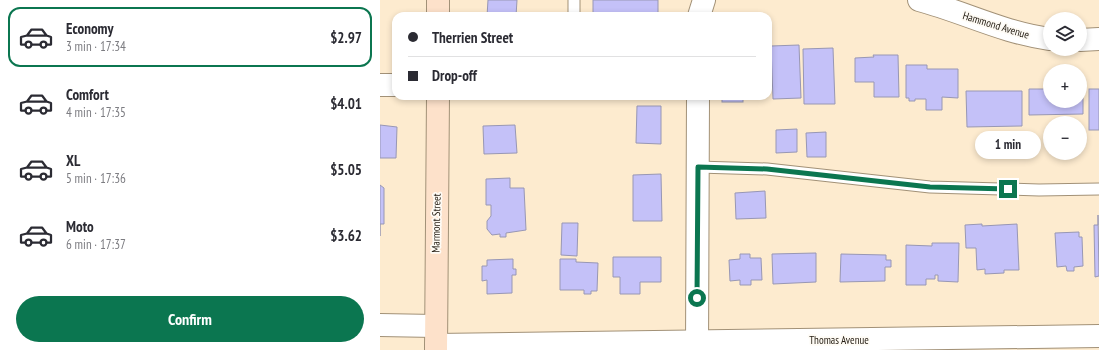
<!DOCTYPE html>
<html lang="en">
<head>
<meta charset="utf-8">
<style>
  body { margin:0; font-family:"PT Sans Narrow",sans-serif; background:#f7f7f7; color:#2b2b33; height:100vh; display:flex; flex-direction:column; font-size:15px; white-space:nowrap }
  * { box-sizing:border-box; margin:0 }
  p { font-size:13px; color:#7c7c81 }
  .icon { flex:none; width:22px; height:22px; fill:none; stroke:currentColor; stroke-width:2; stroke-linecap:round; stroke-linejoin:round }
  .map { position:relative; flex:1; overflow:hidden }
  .details { display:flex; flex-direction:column; background:#fff; width:380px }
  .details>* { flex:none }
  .hud { position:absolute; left:12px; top:12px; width:380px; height:88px; border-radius:12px; box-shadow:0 2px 6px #0003; display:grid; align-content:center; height:88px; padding:0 16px; background:#fff }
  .fabs { position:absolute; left:663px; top:12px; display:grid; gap:8px }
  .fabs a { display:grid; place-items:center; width:44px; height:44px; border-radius:50%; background:#fff; box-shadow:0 2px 6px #0003; font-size:20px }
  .end { position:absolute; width:18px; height:18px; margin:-9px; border:5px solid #0b7650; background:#fff; box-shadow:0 0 0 2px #fff }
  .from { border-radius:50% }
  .bubble { position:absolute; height:28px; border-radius:14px; background:#fff; box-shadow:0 2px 6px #0003; font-size:13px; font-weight:700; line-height:28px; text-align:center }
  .hud b { display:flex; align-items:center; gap:14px; height:38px; font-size:15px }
  .hud b+b { border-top:1px solid #e1e1e2 }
  .hud i { width:10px; height:10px; background:#2b2b33 }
  ul { padding:7px 0 0; list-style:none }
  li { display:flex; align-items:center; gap:12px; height:60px; margin:0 8px 6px; padding:0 8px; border:2px solid transparent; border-radius:12px }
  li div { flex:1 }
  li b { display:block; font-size:15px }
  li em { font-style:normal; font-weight:700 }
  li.current { border-color:#0b7650 }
  li>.icon { width:36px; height:36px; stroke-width:1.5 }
  .action { display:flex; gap:8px; margin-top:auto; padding:8px 16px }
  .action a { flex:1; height:46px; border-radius:24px; background:#0b7650; color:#fff; font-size:16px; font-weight:700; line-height:46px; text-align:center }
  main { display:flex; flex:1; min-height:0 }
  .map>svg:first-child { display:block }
  .building { fill:#c4c1f8; stroke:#9897b4 }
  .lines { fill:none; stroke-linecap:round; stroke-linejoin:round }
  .service-casing { stroke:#a29177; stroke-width:13 }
  .minor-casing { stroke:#a29177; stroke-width:24 }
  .secondary-casing { stroke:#a29177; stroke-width:24 }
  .service { stroke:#fff; stroke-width:11 }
  .minor { stroke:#fff; stroke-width:22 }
  .secondary { stroke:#fde1ca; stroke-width:22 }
  .route { stroke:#0b7650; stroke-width:5 }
  .labels { text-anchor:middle; stroke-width:3.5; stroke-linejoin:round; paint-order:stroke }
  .street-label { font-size:11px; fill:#292218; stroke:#fefbf5 }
</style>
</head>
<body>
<main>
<section class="details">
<ul>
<li class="current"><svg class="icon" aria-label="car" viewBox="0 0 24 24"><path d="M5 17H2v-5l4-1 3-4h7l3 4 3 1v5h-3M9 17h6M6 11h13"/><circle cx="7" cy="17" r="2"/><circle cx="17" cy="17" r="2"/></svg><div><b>Economy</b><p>3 min · 17:34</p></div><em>$2.97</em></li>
<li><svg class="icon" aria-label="car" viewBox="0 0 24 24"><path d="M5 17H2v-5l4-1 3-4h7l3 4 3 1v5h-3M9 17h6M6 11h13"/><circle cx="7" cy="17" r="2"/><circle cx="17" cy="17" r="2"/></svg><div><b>Comfort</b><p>4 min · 17:35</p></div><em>$4.01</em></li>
<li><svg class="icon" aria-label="car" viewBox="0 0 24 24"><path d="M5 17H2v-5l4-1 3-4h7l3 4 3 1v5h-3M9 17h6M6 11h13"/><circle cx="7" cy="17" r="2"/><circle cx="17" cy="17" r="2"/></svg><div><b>XL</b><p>5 min · 17:36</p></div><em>$5.05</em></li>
<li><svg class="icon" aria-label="car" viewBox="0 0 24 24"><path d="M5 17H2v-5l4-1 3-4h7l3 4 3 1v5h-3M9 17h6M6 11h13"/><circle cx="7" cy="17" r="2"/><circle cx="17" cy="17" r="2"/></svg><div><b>Moto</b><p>6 min · 17:37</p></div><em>$3.62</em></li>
</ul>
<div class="action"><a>Confirm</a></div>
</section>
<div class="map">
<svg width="719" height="350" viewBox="0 0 719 350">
  <rect width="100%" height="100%" fill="#fdebcf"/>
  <g class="building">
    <polygon points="108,0 137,0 136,16 107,16"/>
    <polygon points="213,0 278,0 278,15 213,16"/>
    <polygon points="419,45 421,98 393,99 391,46"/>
    <polygon points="453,48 455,104 424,104 423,49"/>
    <polygon points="493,55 518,55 519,97 494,97 494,82 475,82 475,58 494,57"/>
    <polygon points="526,65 547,65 547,69 578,69 578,98 562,97 562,110 546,110 546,99 535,99 535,101 529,101 529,98 526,98"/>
    <polygon points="649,89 670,89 670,101 700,101 700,91 703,91 703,114 649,115"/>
    <rect x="709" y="89" width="10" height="41"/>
    <polygon points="586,91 642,91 642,126 587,127"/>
    <rect x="342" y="96" width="21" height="6"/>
    <polygon points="257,106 281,106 281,144 256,143"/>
    <polygon points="0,125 17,127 16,158 0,158"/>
    <polygon points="135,125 137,153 104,154 103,126"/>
    <polygon points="417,129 417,152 396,153 396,130"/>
    <polygon points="446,132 446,157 427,157 426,133"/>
    <polygon points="281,174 282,221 253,221 253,175"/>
    <polygon points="130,178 130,188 144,188 146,230 126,233 126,237 120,237 120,234 112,235 107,229 107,221 111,216 111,205 106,205 106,179"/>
    <polygon points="0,185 4,188 4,224 0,224 0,236"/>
    <polygon points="385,191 386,218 356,219 355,193"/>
    <polygon points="718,215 719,276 715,277 714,225 718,225"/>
    <polygon points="182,223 198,223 197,256 181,255"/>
    <polygon points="602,224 602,226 637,224 639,270 624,270 624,273 605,274 605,269 597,270 596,248 586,248 585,225"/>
    <polygon points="699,232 699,237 702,237 703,266 694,267 694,271 687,271 686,266 677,267 675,233"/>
    <polygon points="552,243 579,243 578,282 558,281 558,275 555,275 555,279 546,279 546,285 526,285 526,245 552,246"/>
    <polygon points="436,253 436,282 393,284 392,254"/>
    <polygon points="360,254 370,254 370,258 381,258 382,280 371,280 371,285 360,285 360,280 350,281 349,260 360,259"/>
    <polygon points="461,254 506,255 506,260 511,260 511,267 505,267 505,281 460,282"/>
    <polygon points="233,257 281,257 281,282 260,282 260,294 240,294 240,277 233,277"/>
    <polygon points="133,259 133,269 136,269 136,275 132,275 132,293 107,294 107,280 102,281 102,266 107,266 107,260"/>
    <polygon points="180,259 196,259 196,262 218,263 217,291 211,291 211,294 204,294 204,290 180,290"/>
  </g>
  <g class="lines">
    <g class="service-casing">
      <g id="service">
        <polyline points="194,0 194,16"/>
        <polyline points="318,167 387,169 550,187 659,190 719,189"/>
      </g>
    </g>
    <g class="minor-casing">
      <g id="minor">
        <path d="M539,0C584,12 624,33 670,39"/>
        <polyline points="319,16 324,0"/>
        <polyline points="700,40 719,39"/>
        <polyline points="0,85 16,85"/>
        <polyline points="0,325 55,326"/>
        <polyline points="56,345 719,336"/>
        <polyline points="317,350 318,96"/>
      </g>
    </g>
    <g class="secondary-casing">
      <g id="secondary">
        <polyline points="58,0 58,16"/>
        <polyline points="56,350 58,96"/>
      </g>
    </g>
    <use href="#service" class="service"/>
    <use href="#minor" class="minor"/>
    <use href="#secondary" class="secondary"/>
  </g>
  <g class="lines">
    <polyline class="route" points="317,298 318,167 387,169 550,187 628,189"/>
  </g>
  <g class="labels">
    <g class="street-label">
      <text transform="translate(616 25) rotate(17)" y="4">Hammond Avenue</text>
      <text transform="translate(56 223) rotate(-89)" y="4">Marmont Street</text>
      <text x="459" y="344">Thomas Avenue</text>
    </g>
  </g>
</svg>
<div class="fabs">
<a><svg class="icon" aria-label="layers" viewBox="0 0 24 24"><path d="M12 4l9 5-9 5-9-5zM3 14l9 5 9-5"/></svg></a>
<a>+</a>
<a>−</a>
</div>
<i class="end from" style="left:317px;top:298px"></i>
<i class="end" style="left:628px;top:189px"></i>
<div class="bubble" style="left:595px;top:131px;width:66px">1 min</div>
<div class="hud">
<b><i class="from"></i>Therrien Street</b>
<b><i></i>Drop-off</b>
</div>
</div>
</main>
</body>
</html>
